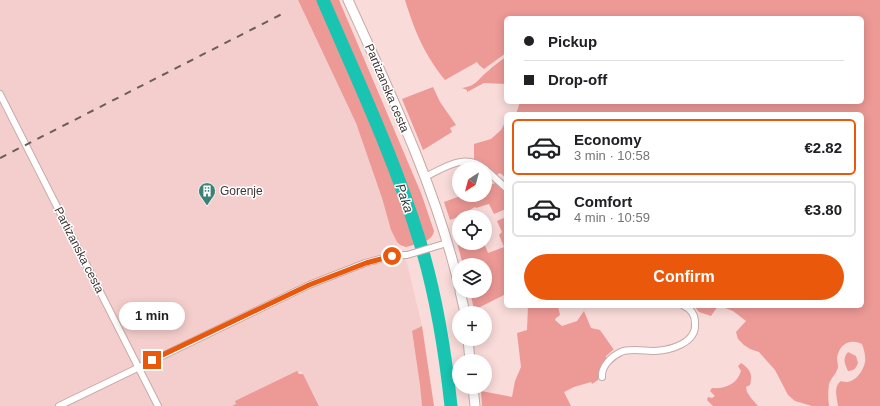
<!DOCTYPE html>
<html lang="en">
<head>
<meta charset="utf-8">
<style>
  body { margin:0; font-family:Helvetica,sans-serif; background:#f2f2f2; color:#202124; height:100vh; display:flex; flex-direction:column; font-size:15px; white-space:nowrap }
  * { box-sizing:border-box; margin:0 }
  p { font-size:13px; color:#757577 }
  .icon { flex:none; width:22px; height:22px; fill:none; stroke:currentColor; stroke-width:2; stroke-linecap:round; stroke-linejoin:round }
  .map { position:relative; flex:1; overflow:hidden }
  .drawer { position:absolute; left:504px; top:112px; width:360px; height:196px; display:flex; flex-direction:column; background:#fff; border-radius:6px; box-shadow:0 2px 10px #0003 }
  .drawer>* { flex:none }
  .banner { position:absolute; left:504px; top:16px; width:360px; height:88px; border-radius:6px; box-shadow:0 2px 10px #0003; display:grid; align-content:center; height:88px; padding:0 20px; background:#fff }
  .needle { width:26px; rotate:216deg }
  .fabs { position:absolute; left:452px; top:162px; display:grid; gap:8px }
  .fabs a { display:grid; place-items:center; width:40px; height:40px; border-radius:50%; background:#fff; box-shadow:0 2px 10px #0003; font-size:20px }
  .end { position:absolute; width:18px; height:18px; margin:-9px; border:5px solid #ea580c; background:#fff; box-shadow:0 0 0 2px #fff }
  .from { border-radius:50% }
  .bubble { position:absolute; height:28px; border-radius:14px; background:#fff; box-shadow:0 2px 10px #0003; font-size:13px; font-weight:700; line-height:28px; text-align:center }
  .banner b { display:flex; align-items:center; gap:14px; height:38px; font-size:15px }
  .banner b+b { border-top:1px solid #e0e0e0 }
  .banner i { width:10px; height:10px; background:#202124 }
  ul { padding:7px 0 0; list-style:none }
  li { display:flex; align-items:center; gap:12px; height:56px; margin:0 8px 6px; padding:0 12px; border:2px solid #e0e0e0; border-radius:6px }
  li div { flex:1 }
  li b { display:block; font-size:15px }
  li em { font-style:normal; font-weight:700 }
  li.active { border-color:#ea580c }
  li>.icon { width:36px; height:36px; stroke-width:1.5 }
  .action { display:flex; gap:8px; margin-top:auto; padding:8px 20px }
  .action a { flex:1; height:46px; border-radius:24px; background:#ea580c; color:#fff; font-size:16px; font-weight:700; line-height:46px; text-align:center }
  .map>svg:first-child { display:block }
  .built { fill:#f4cecc }
  .green { fill:#ed9996 }
  .lines { fill:none; stroke-linecap:round; stroke-linejoin:round }
  .river { stroke:#19c5b1; stroke-width:13 }
  .street-casing { stroke:#c6aaa8; stroke-width:8 }
  .secondary-casing { stroke:#c6aaa8; stroke-width:11 }
  .street { stroke:#fff; stroke-width:6 }
  .secondary { stroke:#fff; stroke-width:9 }
  .rail { stroke:#6c5d5b; stroke-width:2; stroke-dasharray:7 7; stroke-linecap:butt }
  .route { stroke:#ea580c; stroke-width:5 }
  .labels { text-anchor:middle; stroke-width:3; stroke-linejoin:round; paint-order:stroke }
  .street-label { font-size:12px; fill:#403534; stroke:#fff }
  .poi-label { font-size:12px; fill:#403534; stroke:#fff; text-anchor:start }
  .water-label { font-size:13px; font-style:italic; fill:#263f3b; stroke:#fff }
</style>
</head>
<body>
<div class="map">
<svg width="880" height="406" viewBox="0 0 880 406">
  <rect width="100%" height="100%" fill="#f9dbd9"/>
  <polygon class="built" points="0,0 298,0 356,123 382,198 391,230 407,263 422,326 412,332 420,385 422,406 320,406 301,371 234,406 0,406"/>
  <g class="green">
    <polygon points="298,0 320,0 394,174 417,244 406,247 400,245 397,242 391,230 382,198 356,123"/>
    <path d="M326,0H339L421,193L434,231C433,237 429,240 423,242L401,174Z"/>
    <path d="M405,0H880V406H838C837,398 833,387 841,381C852,386 863,373 865,362C866,357 864,349 862,344C850,338 839,344 837,358C837,361 838,364 838,367C837,373 831,378 829,384C828,391 828,399 829,406H812L795,401L788,395L775,370L759,352L750,349L744,345L738,339L736,332L746,321L733,311L720,306H862V114H516L520,102H862V18H506V53L484,69L479,65L477,62L445,80C424,54 415,32 405,0Z"/>
    <path d="M506,57V84L484,83L467,92V90L462,88C477,86 478,79 488,71C493,66 500,61 506,57Z"/>
    <polygon points="433,87 440,102 456,125 450,128 452,132 423,150 402,99"/>
    <polygon points="506,121 506,178 500,173 495,176 474,159 474,144 491,139 501,130"/>
    <polygon points="495,183 506,192 506,209 494,214 489,204 476,208 475,207 468,211 466,214 450,220 444,202 463,195 485,195 485,187"/>
    <polygon points="506,217 506,294 474,310 470,291 485,291 485,265 478,265 478,264 463,265 457,242 484,243 488,253 504,247 499,235 502,232 497,221"/>
    <polygon points="528,306 558,306 560,315 556,318 555,320 562,326 577,321 584,311 591,328 600,330 614,350 613,350 606,356 606,359 600,369 598,380 592,384 591,382 574,387 564,392 571,406 482,406 481,391 512,397 515,381 521,367 517,333 527,330"/>
    <polygon points="694,306 718,306 711,316 699,312"/>
    <polygon points="422,326 434,406 422,406 420,385 412,331"/>
    <path d="M848,352L856,356L858,363C856,368 854,371 848,371C845,364 842,359 848,352Z"/>
    <path d="M741,363C750,369 753,374 750,385L746,387L747,392L751,398L758,406H713L707,400L708,397L712,398L715,396L710,391L712,388C724,389 737,385 741,371L738,366Z"/>
    <polygon points="297,371 299,374 303,374 319,406 232,406 236,404 235,401"/>
  </g>
  <g class="lines">
    <path class="river" d="M323,0C357,79 394,157 419,239C436,293 445,350 451,406"/>
    <g class="street-casing">
      <g id="street">
        <polyline points="0,94 158,406"/>
        <polyline points="485,169 506,188"/>
        <path d="M425,177C444,168 465,152 485,169"/>
        <path d="M602,377C601,366 612,356 621,352C629,348 645,351 655,351C671,350 697,343 695,323C695,315 691,309 684,306"/>
        <polyline points="59,406 309,285 365,263 395,255 407,255 447,243"/>
      </g>
    </g>
    <g class="secondary-casing">
      <g id="secondary">
        <path d="M348,0C390,92 436,188 459,286"/>
        <polyline points="460,291 465,313"/>
        <polyline points="468,339 470,361"/>
        <polyline points="473,387 475,406"/>
      </g>
    </g>
    <use href="#street" class="street"/>
    <use href="#secondary" class="secondary"/>
    <polyline class="rail" points="0,158 284,13"/>
  </g>
  <g class="lines">
    <polyline class="route" points="152,360 309,285 366,263 392,256"/>
  </g>
  <defs>
    <g id="building-pin" transform="scale(0.9)"><path d="M0 17L-7.5 6A9.5 9.5 0 1 1 7.5 6Z" fill="#3c8176" stroke="#fff"/><path d="M-4-6H4V6H1V3H-1V6H-4ZM-2.5-4.3h1.7v1.8h-1.7ZM.8-4.3h1.7v1.8H.8ZM-2.5-1h1.7V.8h-1.7ZM.8-1h1.7V.8H.8Z" fill="#fff"/></g>
  </defs>
  <g fill-rule="evenodd">
    <use href="#building-pin" x="207" y="191"/>
  </g>
  <g class="labels">
    <g class="street-label">
      <text transform="translate(387 88) rotate(67)" y="4">Partizanska cesta</text>
      <text transform="translate(79 250) rotate(63)" y="4">Partizanska cesta</text>
    </g>
    <g class="poi-label">
      <text x="220" y="195">Gorenje</text>
    </g>
    <g class="water-label">
      <text transform="translate(405 198) rotate(71)" y="5">Paka</text>
    </g>
  </g>
</svg>
<div class="fabs">
<a><svg class="needle" viewBox="-14 -14 28 28"><path d="M0-13l5 13h-10z" fill="#e53935"/><path d="M0 13l5-13h-10z" fill="#757577"/></svg></a>
<a><svg class="icon" aria-label="locate" viewBox="0 0 24 24"><circle cx="12" cy="12" r="6"/><path d="M12 2v4M12 18v4M2 12h4M18 12h4"/></svg></a>
<a><svg class="icon" aria-label="layers" viewBox="0 0 24 24"><path d="M12 4l9 5-9 5-9-5zM3 14l9 5 9-5"/></svg></a>
<a>+</a>
<a>−</a>
</div>
<i class="end from" style="left:392px;top:256px"></i>
<i class="end" style="left:152px;top:360px"></i>
<div class="bubble" style="left:119px;top:302px;width:66px">1 min</div>
<div class="banner">
<b><i class="from"></i>Pickup</b>
<b><i></i>Drop-off</b>
</div>
<section class="drawer">
<ul>
<li class="active"><svg class="icon" aria-label="car" viewBox="0 0 24 24"><path d="M5 17H2v-5l4-1 3-4h7l3 4 3 1v5h-3M9 17h6M6 11h13"/><circle cx="7" cy="17" r="2"/><circle cx="17" cy="17" r="2"/></svg><div><b>Economy</b><p>3 min · 10:58</p></div><em>€2.82</em></li>
<li><svg class="icon" aria-label="car" viewBox="0 0 24 24"><path d="M5 17H2v-5l4-1 3-4h7l3 4 3 1v5h-3M9 17h6M6 11h13"/><circle cx="7" cy="17" r="2"/><circle cx="17" cy="17" r="2"/></svg><div><b>Comfort</b><p>4 min · 10:59</p></div><em>€3.80</em></li>
</ul>
<div class="action"><a>Confirm</a></div>
</section>
</div>
</body>
</html>
